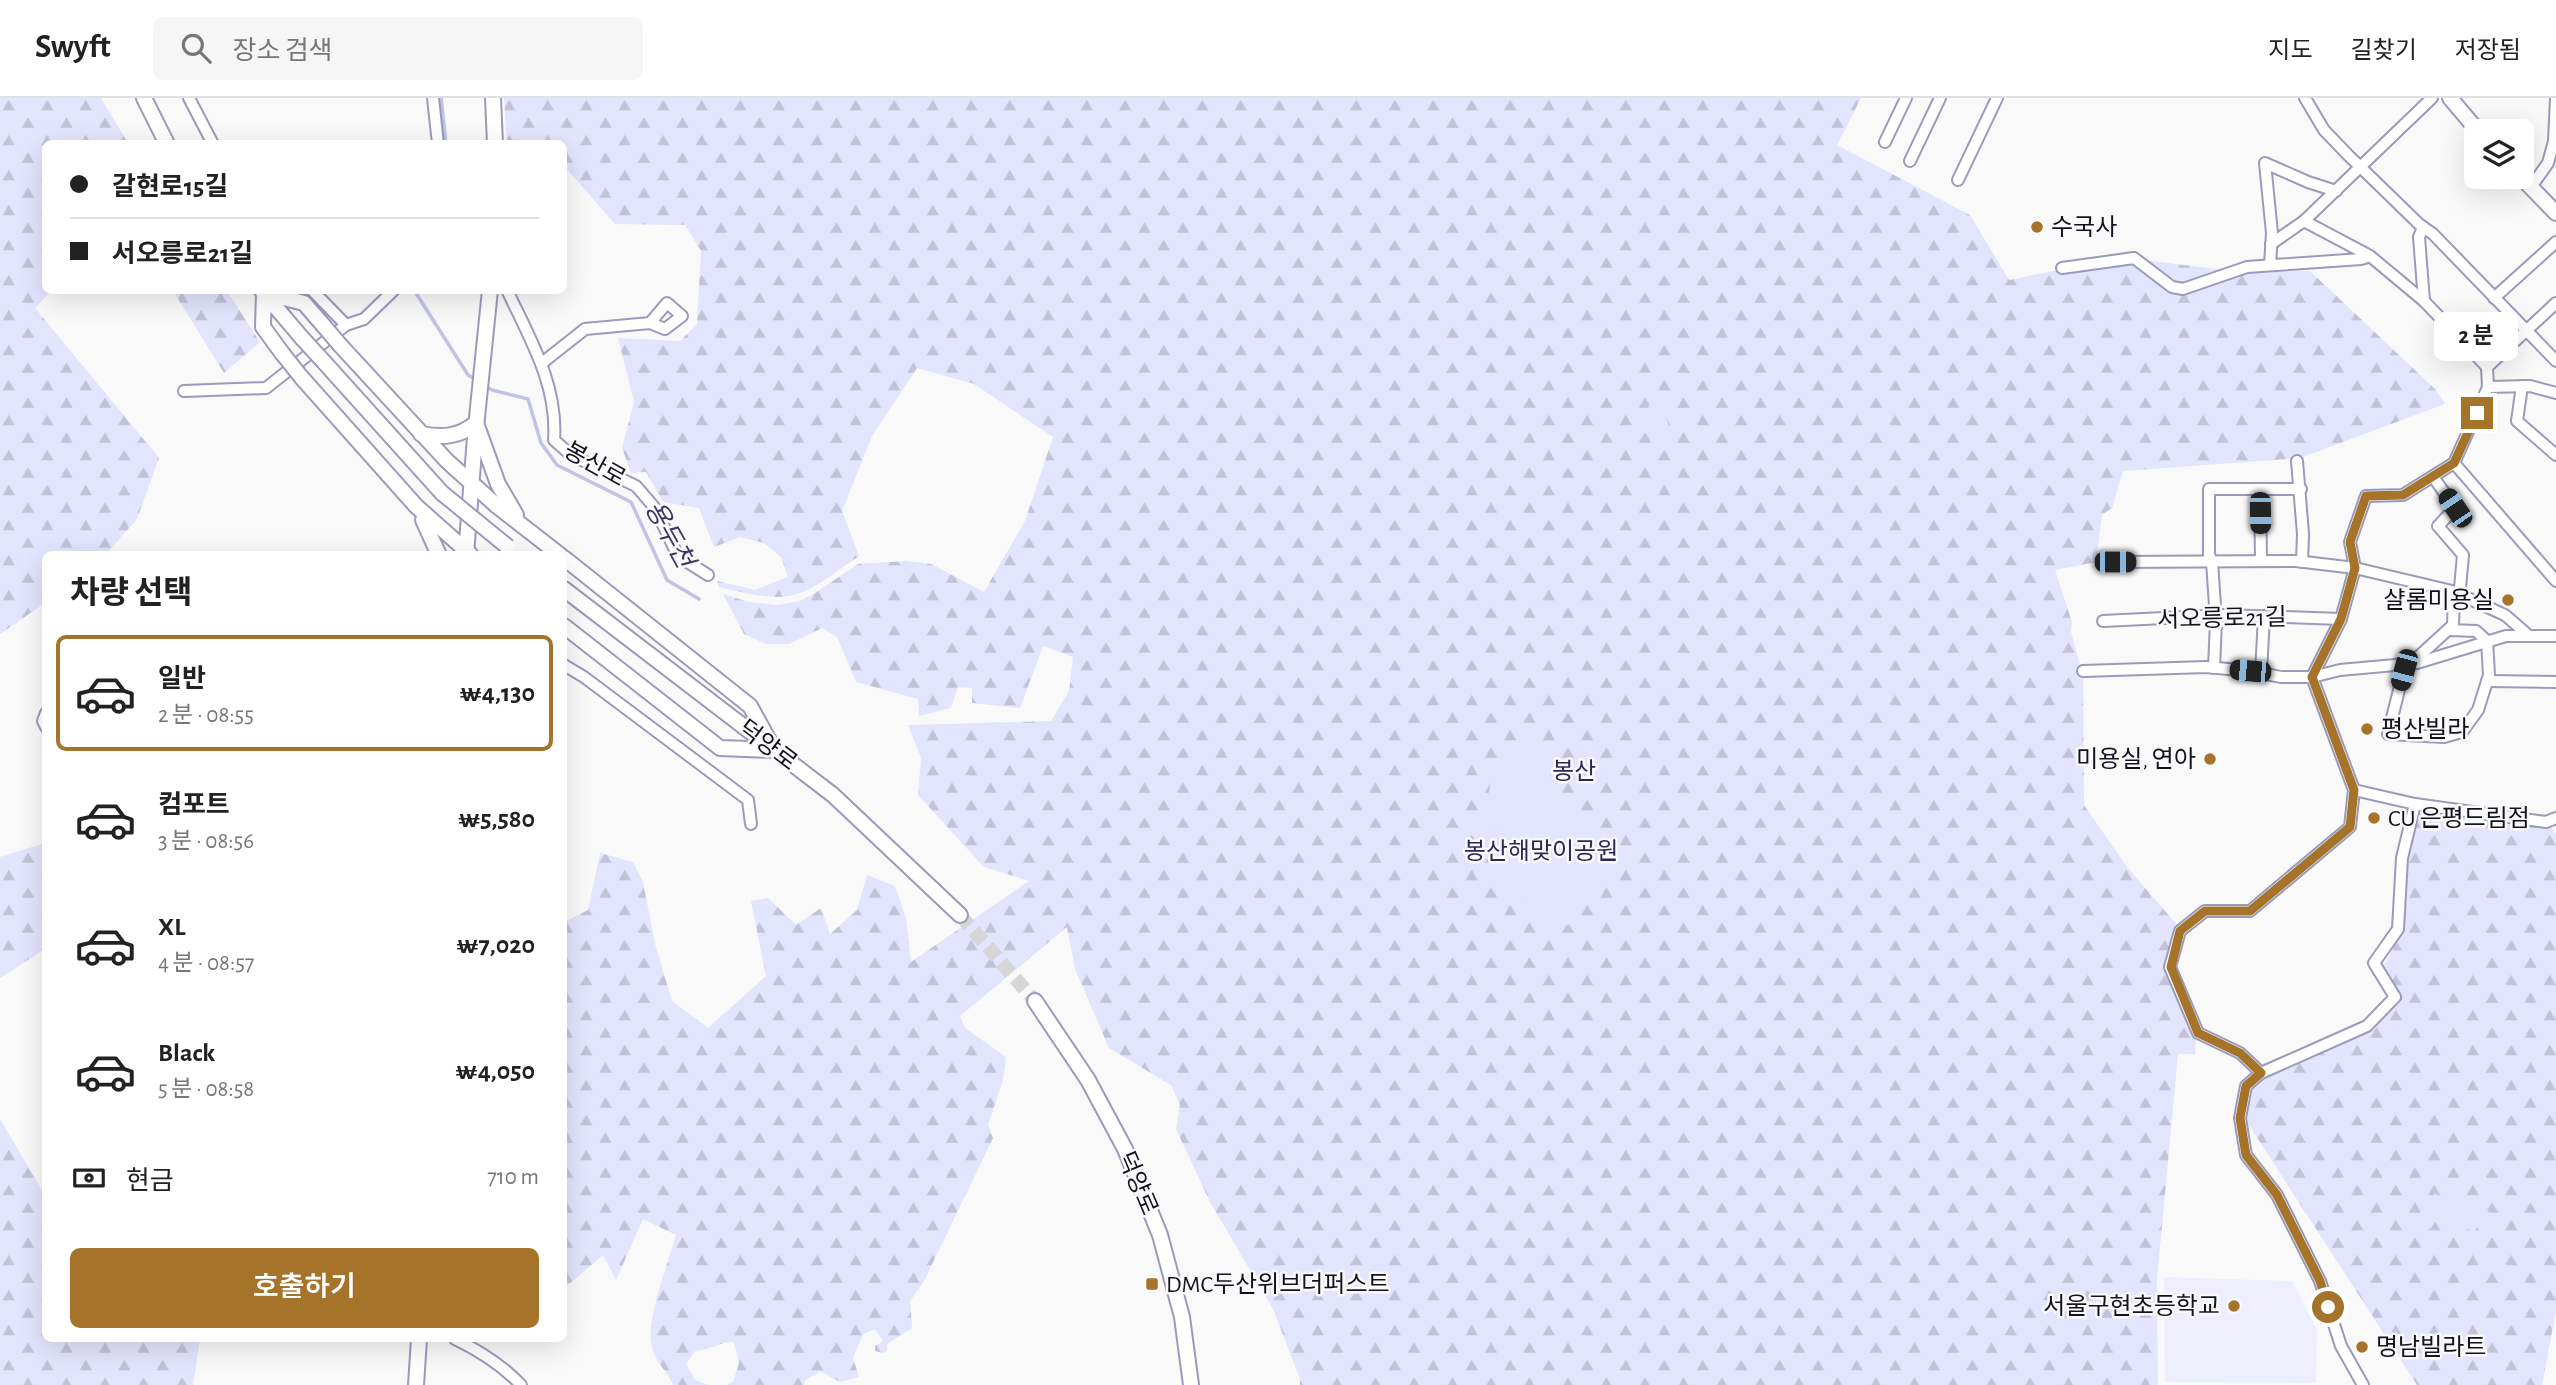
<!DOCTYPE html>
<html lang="ko">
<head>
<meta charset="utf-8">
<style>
  body { margin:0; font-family:"Alegreya Sans","Noto Sans KR",sans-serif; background:#f6f6f6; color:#222; height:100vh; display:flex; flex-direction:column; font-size:26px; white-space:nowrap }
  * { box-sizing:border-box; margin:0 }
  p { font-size:23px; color:#767676 }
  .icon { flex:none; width:38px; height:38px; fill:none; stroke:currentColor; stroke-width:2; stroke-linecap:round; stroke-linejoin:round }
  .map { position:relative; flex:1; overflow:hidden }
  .drawer { position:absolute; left:42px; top:453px; width:525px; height:791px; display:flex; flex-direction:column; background:#fff; border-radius:10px; box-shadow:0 7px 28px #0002 }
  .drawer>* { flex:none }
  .hud { position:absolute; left:42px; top:42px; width:525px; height:154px; border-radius:10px; box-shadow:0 7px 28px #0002; display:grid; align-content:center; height:154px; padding:0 28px; background:#fff }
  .buttons { position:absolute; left:2464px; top:21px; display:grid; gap:14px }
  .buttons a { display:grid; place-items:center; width:70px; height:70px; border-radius:10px; background:#fff; box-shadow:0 7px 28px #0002; font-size:35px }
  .end { position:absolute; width:32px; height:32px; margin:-16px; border:9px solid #a57329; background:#fff; box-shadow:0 0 0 4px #fff }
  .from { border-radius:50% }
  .bubble { position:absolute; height:49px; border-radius:10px; background:#fff; box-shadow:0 7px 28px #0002; font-size:23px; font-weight:600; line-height:49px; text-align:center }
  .car { position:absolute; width:21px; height:42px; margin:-21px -10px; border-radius:9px; box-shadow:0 0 5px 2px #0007; background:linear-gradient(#222 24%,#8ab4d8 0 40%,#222 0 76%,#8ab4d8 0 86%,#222 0) }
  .hud b { display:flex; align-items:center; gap:24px; height:66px; font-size:26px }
  .hud b+b { border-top:2px solid #e0e0e0 }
  .hud i { width:18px; height:18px; background:#222 }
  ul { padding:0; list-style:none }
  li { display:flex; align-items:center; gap:21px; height:116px; margin:0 14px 10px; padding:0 14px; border:4px solid transparent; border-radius:10px }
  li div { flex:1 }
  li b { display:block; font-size:26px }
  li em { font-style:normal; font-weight:600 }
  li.active { border-color:#a57329 }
  li>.icon { width:63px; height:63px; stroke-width:1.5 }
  h2 { padding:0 28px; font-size:32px; line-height:84px }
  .pay { display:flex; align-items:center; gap:18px; height:77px; padding:0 28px; font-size:26px }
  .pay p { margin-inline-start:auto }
  .action { display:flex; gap:14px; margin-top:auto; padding:14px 28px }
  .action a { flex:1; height:80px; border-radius:10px; background:#a57329; color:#fff; font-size:28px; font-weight:600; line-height:80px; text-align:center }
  header { display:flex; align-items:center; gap:42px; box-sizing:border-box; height:98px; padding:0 35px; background:#fff; border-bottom:2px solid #e0e0e0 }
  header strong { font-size:33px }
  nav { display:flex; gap:38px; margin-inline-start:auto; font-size:24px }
  .search { width:490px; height:63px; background:#f6f6f6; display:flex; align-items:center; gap:18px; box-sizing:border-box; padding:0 24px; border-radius:10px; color:#767676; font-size:26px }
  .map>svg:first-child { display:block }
  .built { fill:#edeeff }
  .forest { fill:url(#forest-firs) }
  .park { fill:#e3e4fd }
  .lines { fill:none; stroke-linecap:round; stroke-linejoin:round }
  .stream { stroke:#c1c2e8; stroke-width:3.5 }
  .major-tunnel { stroke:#d6d6d8; stroke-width:14; stroke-dasharray:14 7; stroke-linecap:butt }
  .minor-casing { stroke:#9a9bba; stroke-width:14 }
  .major-casing { stroke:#9a9bba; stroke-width:18 }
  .minor { stroke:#fff; stroke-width:10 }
  .major { stroke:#fff; stroke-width:14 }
  .major-bridge-casing { stroke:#9a9bba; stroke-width:18; stroke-linecap:butt }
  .major-bridge { stroke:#fff; stroke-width:14 }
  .route { stroke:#a57329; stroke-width:9 }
  .poi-dot { fill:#a57329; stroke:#f9f9f9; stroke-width:2.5 }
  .labels { text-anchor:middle; stroke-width:5; stroke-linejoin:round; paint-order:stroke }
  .poi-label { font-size:24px; fill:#12121e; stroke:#f9f9f9; text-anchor:start }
  .street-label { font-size:24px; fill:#12121e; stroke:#f9f9f9 }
  .park-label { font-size:24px; fill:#2b2857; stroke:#f9f9f9 }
  .water-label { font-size:26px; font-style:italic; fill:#393768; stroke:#f9f9f9 }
</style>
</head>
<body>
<header>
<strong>Swyft</strong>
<div class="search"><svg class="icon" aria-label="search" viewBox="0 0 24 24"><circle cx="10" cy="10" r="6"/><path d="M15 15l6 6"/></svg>장소 검색</div>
<nav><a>지도</a><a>길찾기</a><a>저장됨</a></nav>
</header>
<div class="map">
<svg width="2556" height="1287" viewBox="0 0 2556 1287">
  <defs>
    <pattern id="forest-firs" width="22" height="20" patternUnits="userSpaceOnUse" patternTransform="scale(1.75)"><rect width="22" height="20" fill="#e3e4fd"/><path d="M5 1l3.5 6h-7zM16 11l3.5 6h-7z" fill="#c2c3d8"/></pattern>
  </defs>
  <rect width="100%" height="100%" fill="#f9f9f9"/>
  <polygon class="built" points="2164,1179 2292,1183 2317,1232 2316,1285 2165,1284"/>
  <g class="forest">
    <polygon points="0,0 101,0 128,45 46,46 46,192 51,193 35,210 159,360 137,421 105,457 46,457 45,505 0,536"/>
    <path d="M504,0H1861L1837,47L1970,117L2009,182L2121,159L2247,175L2310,173L2436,292L2445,306L2300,360L2123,373L2112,410L2102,417L2096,464L2055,472L2072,524L2071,534L2083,578L2084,707L2127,769L2178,828L2166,872L2196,940L2195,956H2178L2157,1181L2158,1287H1300V1281L1273,1211L1210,1104L1176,1031L1180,1007L1171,987L1109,950L1075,871L1067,829L960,918L965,930L1006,959L1003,982L988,1027L993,1040L924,1183L910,1203L912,1230L887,1246V1253L883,1255L875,1253V1248L883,1243L875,1231L863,1236L853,1260L859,1279L840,1284L820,1273L806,1282L803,1287H727L733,1284L739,1265L734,1244C719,1244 710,1252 695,1253L686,1266L695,1282L708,1287H673C667,1271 654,1265 651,1244C647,1220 669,1162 676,1137L643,1121L616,1182L603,1157L566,1189L564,1187V824L588,812L600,755L633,764L643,784L655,846L672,903L708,930L766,878L751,803L768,800L796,827L821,810L830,836L857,812L867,777L895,788L906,820L911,864L1029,783L984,769L918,697L921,660L908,627L1051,623L1069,593L1073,559L1043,548L1020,610L972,605V590L958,589L951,610L919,618L918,601L856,584L837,539L822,530L789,546H766L744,536L723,496L749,504L777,507L800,503L815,495L858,466L906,463L931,466L984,494L1025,423L1053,339L974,286L917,270L872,338L842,413L859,458C798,501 795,508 719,489L717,483L755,492L788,479L781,459L764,445L740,439L714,449L699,410L663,404L646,374L631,375L622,350L634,304L618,240L680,243L697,226L701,153L685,127L615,126L564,68V46L507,45Z"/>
    <polygon points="173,193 227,193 260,244 224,275"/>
    <polygon points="2421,710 2550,728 2556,736 2556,1213 2542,1287 2417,1287 2245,1021 2251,991 2261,975 2367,928 2395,899 2384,867 2403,832 2407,766"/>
    <polygon points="45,745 45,851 0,880 0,759"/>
    <polygon points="0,1021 45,1097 46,1241 200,1241 193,1287 0,1287"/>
  </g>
  <g class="park">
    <path d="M1660,300L1669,328V351H1653C1647,334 1642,318 1652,301Z"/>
    <polygon points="1536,647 1545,655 1570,712 1607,743 1616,776 1580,805 1572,825 1545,836 1525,800 1505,789 1480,749 1494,664"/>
    <polygon points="2453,1087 2489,1114 2473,1135 2444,1113 2430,1131 2416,1120 2435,1095 2442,1101"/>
  </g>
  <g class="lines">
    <g class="stream">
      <polyline points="441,0 446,46"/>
      <polyline points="414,192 468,277 477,282"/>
      <polyline points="483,287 492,292 528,301 541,345 557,367 631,404 667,482 699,501"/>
    </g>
    <polyline class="major-tunnel" points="960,817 1035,903"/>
    <g class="minor-casing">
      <g id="minor">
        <polyline points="189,0 213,46"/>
        <polyline points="433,0 438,46"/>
        <polyline points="2305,0 2324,32 2348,57 2419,126 2433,136 2556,263"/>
        <polyline points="1885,44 1906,0"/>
        <polyline points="1910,63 1940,0"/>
        <polyline points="1958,82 1997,0"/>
        <polyline points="2531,89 2548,65 2554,43 2556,0"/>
        <polyline points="2423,129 2419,139 2424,203"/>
        <polyline points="2271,146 2304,123 2432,0"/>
        <polyline points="2270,167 2272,135 2265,65 2308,84 2336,93"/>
        <polyline points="2062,170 2134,160 2172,189 2183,191 2247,169 2361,161 2370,158"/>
        <polyline points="312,192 346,227"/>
        <path d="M507,192C530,241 558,287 554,342L571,357L636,388L655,410L678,458L708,477"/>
        <polyline points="2494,200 2556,144"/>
        <polyline points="542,265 585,231 650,225 665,231 682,218 667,205 650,225"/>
        <polyline points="2487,269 2556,205"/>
        <polyline points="2522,288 2517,323 2556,357"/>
        <polyline points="2488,289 2530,288 2556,295"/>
        <polyline points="184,293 266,290 346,227 364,221 394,192"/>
        <polyline points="2297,363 2303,436 2302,464"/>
        <polyline points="2454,365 2556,483"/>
        <polyline points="2434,380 2455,410 2438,428 2463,457 2460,490 2454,499 2453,527 2404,572 2388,636 2444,639 2462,634 2478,612 2489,577 2487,543 2476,533 2450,532"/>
        <polyline points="2260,391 2261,463"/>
        <polyline points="2115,464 2296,463 2355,470 2452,493 2505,517 2528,537"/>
        <polyline points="2103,523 2225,517 2341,521"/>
        <polyline points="564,567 584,579 748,702 751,726"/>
        <polyline points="2214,570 2216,523 2212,463 2209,457 2209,391 2301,391"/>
        <polyline points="2083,573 2206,569 2250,573 2281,579 2312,579 2340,572 2417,565 2506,538 2556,538"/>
        <polyline points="2261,575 2264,518"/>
        <polyline points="2487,583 2556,584"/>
        <polyline points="46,615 43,623 46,629"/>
        <polyline points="2354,692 2415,706 2546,724 2556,720"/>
        <polyline points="2261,975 2240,955 2198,935 2170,869 2180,833 2205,813 2250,813 2350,729 2354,692 2312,579 2341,521 2355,470 2350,444 2366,398 2403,397 2454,365 2488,289 2487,269 2424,203 2370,158 2304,123"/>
        <path d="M455,1241C480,1253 502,1267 521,1287"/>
        <polyline points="2363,1287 2341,1248 2320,1183 2277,1097 2246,1057 2240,1020 2246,988 2261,975 2367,928 2395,899 2374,865 2398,831 2402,760 2415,706"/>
      </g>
    </g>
    <g class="major-casing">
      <g id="major">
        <polyline points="144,0 167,46"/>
        <polyline points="493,0 495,46"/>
        <polyline points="2450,0 2478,33"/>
        <polyline points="2521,79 2556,115"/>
        <polyline points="262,193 302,240"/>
        <polyline points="340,247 447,363 497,408 560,457"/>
        <polyline points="282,255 263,229 264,195 304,205 323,227"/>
        <polyline points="324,264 442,395"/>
        <polyline points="302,280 416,408 470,456"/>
        <path d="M421,336C443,340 459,339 476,325L498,386L516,417"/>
        <polyline points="423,422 439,457"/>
        <polyline points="466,457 475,339 490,192"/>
        <polyline points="564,460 750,608 772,648"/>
        <polyline points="564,491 833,697 960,817"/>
        <polyline points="564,528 720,650 774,652"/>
        <polyline points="1035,903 1088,982 1125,1051 1160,1137 1182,1219 1191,1287"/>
        <polyline points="416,1287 419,1241"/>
      </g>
    </g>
    <use href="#minor" class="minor"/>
    <use href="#major" class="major"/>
    <g class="major-bridge-casing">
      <g id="major-bridge">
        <polyline points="323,227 340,247"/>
        <polyline points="302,240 324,264"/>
        <polyline points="282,255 302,280"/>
        <polyline points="442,395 508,449"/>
      </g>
    </g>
    <use href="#major-bridge" class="major-bridge"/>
  </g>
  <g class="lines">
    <polyline class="route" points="2328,1209 2320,1183 2277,1097 2246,1057 2240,1020 2246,988 2261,975 2240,955 2198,935 2171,869 2180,833 2205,813 2250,813 2350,729 2354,692 2312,579 2341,521 2355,470 2350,444 2366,398 2403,397 2454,365 2477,315"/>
  </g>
  <g class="poi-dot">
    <circle cx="2037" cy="129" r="7"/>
    <circle cx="2508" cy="502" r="7"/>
    <circle cx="2367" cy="631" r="7"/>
    <circle cx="2210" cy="661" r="7"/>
    <circle cx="2374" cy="720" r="7"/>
    <rect x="1145" y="1179" width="14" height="14" rx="3.5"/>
    <circle cx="2234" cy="1208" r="7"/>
    <circle cx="2362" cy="1249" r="7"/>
  </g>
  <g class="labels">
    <g class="poi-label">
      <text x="2051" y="137">수국사</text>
      <text x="2494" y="510" text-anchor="end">샬롬미용실</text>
      <text x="2381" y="639">평산빌라</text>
      <text x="2196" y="669" text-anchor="end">미용실, 연아</text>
      <text x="2388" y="728">CU 은평드림점</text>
      <text x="1166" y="1194">DMC두산위브더퍼스트</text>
      <text x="2220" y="1216" text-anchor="end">서울구현초등학교</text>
      <text x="2376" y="1257">명남빌라트</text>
    </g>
    <g class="street-label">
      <text transform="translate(595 366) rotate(29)" y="8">봉산로</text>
      <text transform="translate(2222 520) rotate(-1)" y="8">서오릉로21길</text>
      <text transform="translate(768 647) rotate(37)" y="8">덕양로</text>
      <text transform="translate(1138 1085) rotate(67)" y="8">덕양로</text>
    </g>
    <g class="park-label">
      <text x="1574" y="681">봉산</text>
      <text x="1541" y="761">봉산해맞이공원</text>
    </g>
    <g class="water-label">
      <text transform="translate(670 436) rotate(61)" y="9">용두천</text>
    </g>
  </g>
</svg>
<div class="buttons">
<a><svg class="icon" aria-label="layers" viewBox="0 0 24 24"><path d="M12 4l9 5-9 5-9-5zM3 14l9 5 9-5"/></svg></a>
</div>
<i class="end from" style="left:2328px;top:1209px"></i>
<i class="end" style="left:2477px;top:315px"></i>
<div class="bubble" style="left:2434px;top:214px;width:84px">2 분</div>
<i class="car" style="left:2455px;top:410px;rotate:326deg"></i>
<i class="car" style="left:2260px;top:415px;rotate:179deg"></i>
<i class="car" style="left:2115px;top:464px;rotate:90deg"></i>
<i class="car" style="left:2404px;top:572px;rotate:195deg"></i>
<i class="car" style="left:2250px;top:573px;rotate:275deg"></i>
<div class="hud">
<b><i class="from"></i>갈현로15길</b>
<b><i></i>서오릉로21길</b>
</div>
<section class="drawer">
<h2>차량 선택</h2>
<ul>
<li class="active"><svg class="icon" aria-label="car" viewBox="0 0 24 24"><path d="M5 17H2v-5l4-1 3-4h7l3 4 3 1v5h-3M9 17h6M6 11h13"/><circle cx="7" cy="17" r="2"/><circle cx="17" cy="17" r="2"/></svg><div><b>일반</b><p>2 분 · 08:55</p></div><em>₩4,130</em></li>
<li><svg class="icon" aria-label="car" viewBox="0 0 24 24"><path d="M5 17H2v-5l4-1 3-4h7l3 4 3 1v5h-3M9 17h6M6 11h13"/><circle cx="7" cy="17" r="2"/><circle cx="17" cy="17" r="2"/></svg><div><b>컴포트</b><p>3 분 · 08:56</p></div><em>₩5,580</em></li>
<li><svg class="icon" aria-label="car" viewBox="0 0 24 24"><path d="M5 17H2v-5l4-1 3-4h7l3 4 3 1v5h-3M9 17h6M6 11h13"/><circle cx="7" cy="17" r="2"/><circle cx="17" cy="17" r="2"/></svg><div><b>XL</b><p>4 분 · 08:57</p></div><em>₩7,020</em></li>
<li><svg class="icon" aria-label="car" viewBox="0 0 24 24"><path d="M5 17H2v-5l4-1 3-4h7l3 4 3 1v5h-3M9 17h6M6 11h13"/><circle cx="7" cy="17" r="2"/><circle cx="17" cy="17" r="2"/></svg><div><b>Black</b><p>5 분 · 08:58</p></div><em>₩4,050</em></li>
</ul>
<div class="pay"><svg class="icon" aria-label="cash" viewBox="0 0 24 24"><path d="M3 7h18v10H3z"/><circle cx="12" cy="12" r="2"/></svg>현금<p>710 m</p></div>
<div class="action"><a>호출하기</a></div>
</section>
</div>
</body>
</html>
